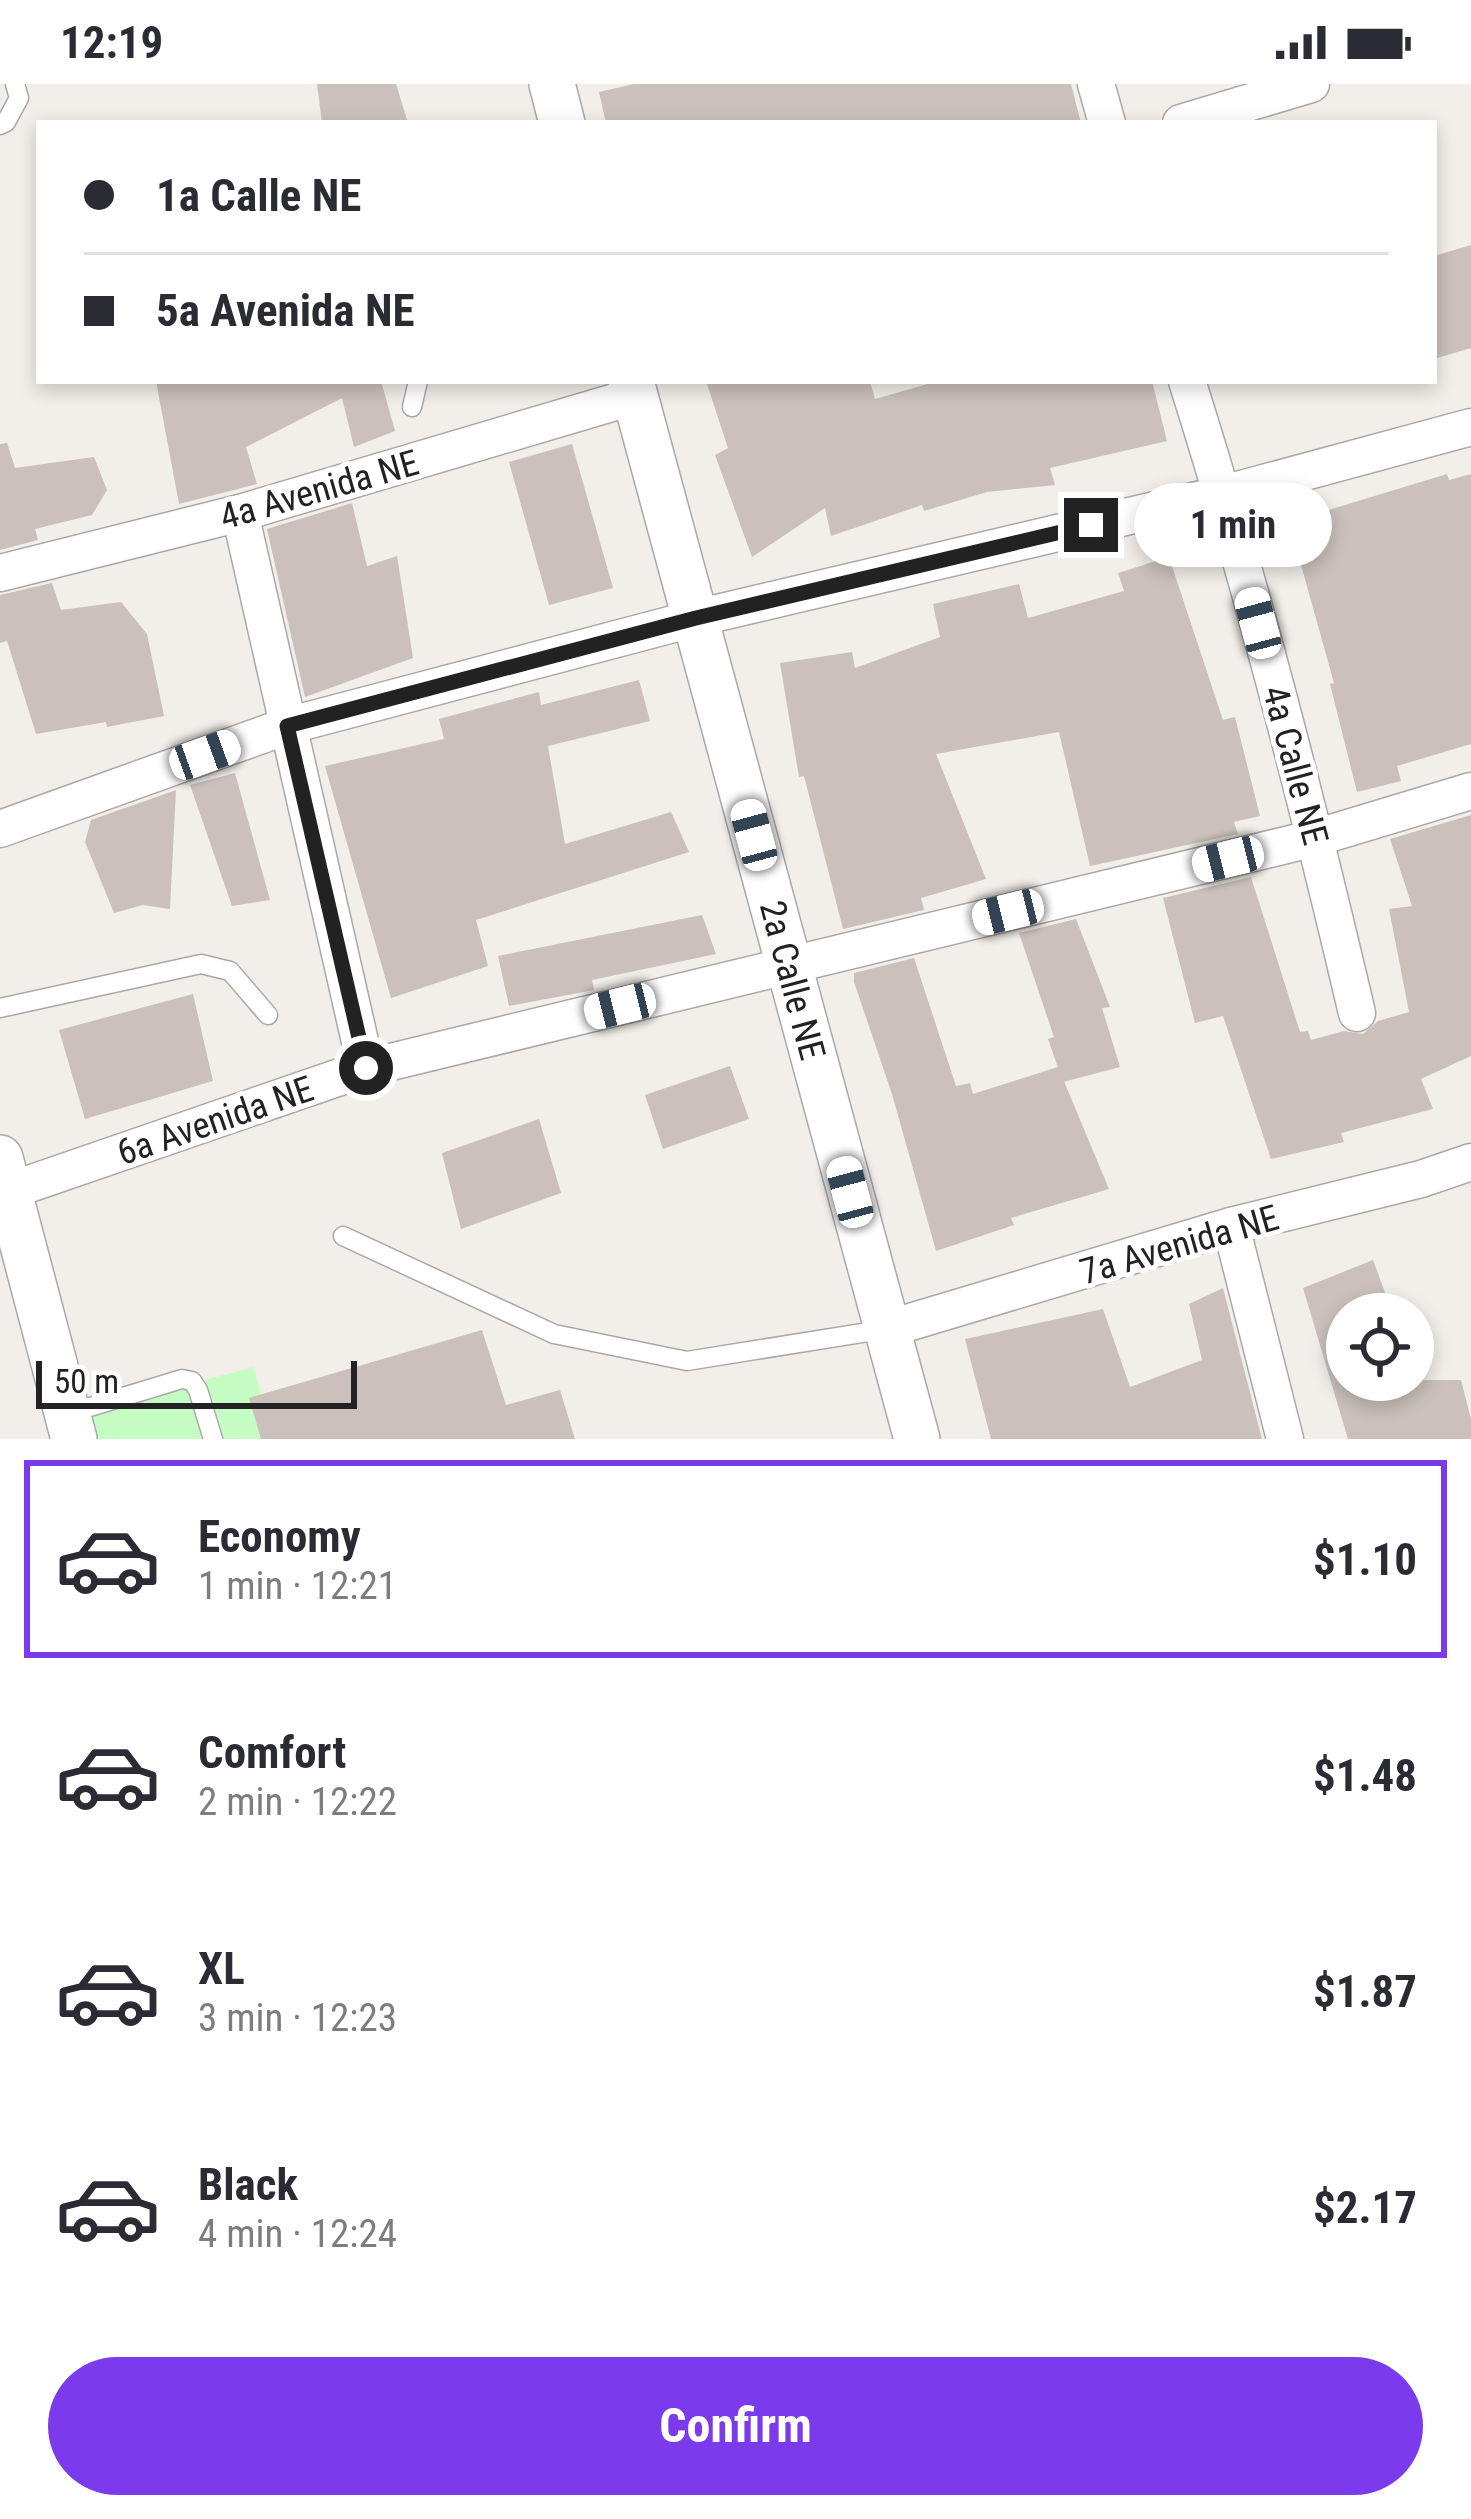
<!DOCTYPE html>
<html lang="en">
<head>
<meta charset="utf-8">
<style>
  body { margin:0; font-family:"Roboto Condensed",sans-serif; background:#f7f7f7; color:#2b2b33; height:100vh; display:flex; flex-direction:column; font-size:45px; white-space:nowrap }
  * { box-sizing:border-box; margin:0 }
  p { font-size:39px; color:#7c7c81 }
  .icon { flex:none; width:66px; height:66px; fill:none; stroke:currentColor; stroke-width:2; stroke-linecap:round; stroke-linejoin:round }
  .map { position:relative; height:1355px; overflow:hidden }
  .details { display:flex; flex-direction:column; background:#fff; flex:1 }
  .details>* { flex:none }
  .hud { position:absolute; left:36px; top:36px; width:1401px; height:264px; border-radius:0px; box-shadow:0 6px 18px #0003; display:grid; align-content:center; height:264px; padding:0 48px; background:#fff }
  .fabs { position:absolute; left:1326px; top:1209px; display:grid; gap:24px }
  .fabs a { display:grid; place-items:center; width:108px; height:108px; border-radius:50%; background:#fff; box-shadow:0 6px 18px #0003; font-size:60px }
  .scale { position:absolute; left:36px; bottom:30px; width:321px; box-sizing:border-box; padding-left:12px; border:6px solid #222; border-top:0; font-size:33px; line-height:42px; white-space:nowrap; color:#222; -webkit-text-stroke:9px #fff; paint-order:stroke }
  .end { position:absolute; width:54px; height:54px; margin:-27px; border:15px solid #222; background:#fff; box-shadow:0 0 0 6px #fff }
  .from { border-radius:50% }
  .bubble { position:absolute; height:84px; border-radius:42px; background:#fff; box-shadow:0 6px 18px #0003; font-size:39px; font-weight:700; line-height:84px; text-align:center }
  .car { position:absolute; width:36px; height:72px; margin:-36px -18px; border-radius:15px; box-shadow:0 0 9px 3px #0007; background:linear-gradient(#fff 24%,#345 0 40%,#fff 0 76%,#345 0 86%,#fff 0) }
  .hud b { display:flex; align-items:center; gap:42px; height:114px; font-size:45px }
  .hud b+b { border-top:3px solid #e1e1e2 }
  .hud i { width:30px; height:30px; background:#2b2b33 }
  ul { padding:21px 0 0; list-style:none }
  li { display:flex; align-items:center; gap:36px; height:198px; margin:0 24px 18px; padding:0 24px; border:6px solid transparent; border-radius:0px }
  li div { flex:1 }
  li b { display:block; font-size:45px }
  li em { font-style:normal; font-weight:700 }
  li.current { border-color:#7c3aed }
  li>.icon { width:108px; height:108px; stroke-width:1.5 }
  .action { display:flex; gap:24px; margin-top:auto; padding:24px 48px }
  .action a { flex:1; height:138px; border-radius:72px; background:#7c3aed; color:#fff; font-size:48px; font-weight:700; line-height:138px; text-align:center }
  .status { display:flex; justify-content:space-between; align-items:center; height:84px; padding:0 60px; background:#fff; direction:ltr }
  .status svg { height:33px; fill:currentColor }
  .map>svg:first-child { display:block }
  .park { fill:#c6fdc5 }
  .building { fill:#cbc0bb }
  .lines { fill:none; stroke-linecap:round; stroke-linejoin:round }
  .service-casing { stroke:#a9a9a9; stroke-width:21 }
  .minor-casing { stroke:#a9a9a9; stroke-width:39 }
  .tertiary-casing { stroke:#a9a9a9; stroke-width:48 }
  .service { stroke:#fff; stroke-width:18 }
  .minor { stroke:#fff; stroke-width:36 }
  .tertiary { stroke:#fff; stroke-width:45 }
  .route { stroke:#222; stroke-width:15 }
  .labels { text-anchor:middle; stroke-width:10; stroke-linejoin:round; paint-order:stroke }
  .street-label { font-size:36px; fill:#222; stroke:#fff }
</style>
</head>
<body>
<div class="status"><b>12:19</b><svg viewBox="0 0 49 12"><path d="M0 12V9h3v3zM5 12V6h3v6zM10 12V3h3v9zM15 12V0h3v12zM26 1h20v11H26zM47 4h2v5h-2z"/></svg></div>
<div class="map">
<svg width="1471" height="1355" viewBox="0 0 1471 1355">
  <rect width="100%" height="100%" fill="#f2eee9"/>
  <polygon class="park" points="254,1283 273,1355 92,1355 84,1328"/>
  <g class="building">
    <polygon points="317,0 396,0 408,39 322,39"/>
    <polygon points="634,0 1071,0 1081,39 606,39 599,8"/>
    <polygon points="1471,161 1471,264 1434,275 1434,172"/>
    <polygon points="156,297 381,297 395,347 354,363 342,314 246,363 257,400 179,420"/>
    <polygon points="706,297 870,297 875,315 938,297 1152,297 1167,357 1050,384 1055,401 987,408 924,427 922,421 831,452 825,424 752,473 715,371 728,364"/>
    <polygon points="7,359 15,384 94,373 107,406 92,431 35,445 38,456 0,466 0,360"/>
    <polygon points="572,360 613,504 549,521 509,378"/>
    <polygon points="1447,390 1449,396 1471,390 1471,660 1397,682 1401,697 1357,708 1330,600 1334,599 1289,438"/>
    <polygon points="352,419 367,482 397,472 413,574 305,613 267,445"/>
    <polygon points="1169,473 1223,636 1235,633 1260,732 1234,738 1238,750 1090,782 1059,648 936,670 986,795 921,814 924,826 843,845 804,692 799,693 780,579 852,568 855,584 940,553 933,520 1019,500 1028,534 1124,507 1118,489"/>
    <polygon points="52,499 61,526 121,518 147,550 164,632 107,643 106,638 36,650 7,557 0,559 0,511"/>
    <polygon points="639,596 650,637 548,662 565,760 671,728 689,768 476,836 488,882 391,914 325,682 444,655 439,635 539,608 541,621"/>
    <polygon points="235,689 270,816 232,822 190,701"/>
    <polygon points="176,706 170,825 143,821 114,829 85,758 91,736"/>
    <polygon points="1471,731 1471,972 1421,995 1433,1025 1341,1049 1344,1058 1271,1075 1223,932 1195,939 1163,814 1251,793 1300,948 1308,947 1311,956 1344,947 1363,950 1378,937 1409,928 1389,825 1412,822 1390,755"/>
    <polygon points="702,831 716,870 592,896 594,906 509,922 498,872"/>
    <polygon points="1076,835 1110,923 1102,924 1120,983 1063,998 1048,955 1054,953 1019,849"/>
    <polygon points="914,874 956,1002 970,999 973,1010 1058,983 1109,1105 1011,1134 1014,1141 936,1167 892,1010 854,898 854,889"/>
    <polygon points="193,910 213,997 85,1035 59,946"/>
    <polygon points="730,982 749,1035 663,1065 645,1011"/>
    <polygon points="539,1035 561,1109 461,1145 442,1069"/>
    <polygon points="1373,1176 1393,1230 1347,1230 1347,1296 1461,1296 1471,1335 1471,1355 1348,1355 1303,1204"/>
    <polygon points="1223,1204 1262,1355 991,1355 965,1255 1103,1225 1130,1303 1202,1276 1189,1220"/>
    <polygon points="482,1246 506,1321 560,1306 575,1355 261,1355 249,1314"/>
  </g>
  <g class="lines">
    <g class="service-casing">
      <g id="service">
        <polyline points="0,41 6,38 19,14 15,0"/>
        <polyline points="412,323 418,297"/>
        <polyline points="0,924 201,880 230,887 268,931"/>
        <polyline points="343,1152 554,1250 687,1277 887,1245"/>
        <polyline points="67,1330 182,1295 192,1297 198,1306 213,1355"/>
      </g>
    </g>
    <g class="minor-casing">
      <g id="minor">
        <polyline points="1096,0 1107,39"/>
        <polyline points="1181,39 1311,0"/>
        <path d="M1187,297C1253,505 1307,717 1357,929"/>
        <polyline points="240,429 366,984"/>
        <polyline points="0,489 240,429 635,312"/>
        <polyline points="0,745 287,642 696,534 1223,410 1471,343"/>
        <polyline points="0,1110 366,984 1315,754 1471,707"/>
        <polyline points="1231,1142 1285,1355"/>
        <polyline points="887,1245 1231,1142 1421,1095 1471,1078"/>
      </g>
    </g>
    <g class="tertiary-casing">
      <g id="tertiary">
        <polyline points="552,0 562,39"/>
        <polyline points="631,297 917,1355"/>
        <polyline points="0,1074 74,1355"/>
      </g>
    </g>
    <use href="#service" class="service"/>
    <use href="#minor" class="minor"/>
    <use href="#tertiary" class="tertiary"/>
  </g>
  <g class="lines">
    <polyline class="route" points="366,984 287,642 696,534 1091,441"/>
  </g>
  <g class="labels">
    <g class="street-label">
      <text transform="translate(319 405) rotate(-16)" y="13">4a Avenida NE</text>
      <text transform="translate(1296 681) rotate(75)" y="13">4a Calle NE</text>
      <text transform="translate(793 896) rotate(75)" y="13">2a Calle NE</text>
      <text transform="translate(215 1036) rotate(-19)" y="13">6a Avenida NE</text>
      <text transform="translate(1179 1160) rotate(-16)" y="13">7a Avenida NE</text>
    </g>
  </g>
</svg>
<div class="fabs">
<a><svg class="icon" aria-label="locate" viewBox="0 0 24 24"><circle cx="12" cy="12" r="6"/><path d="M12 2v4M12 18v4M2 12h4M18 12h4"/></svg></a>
</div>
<div class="scale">50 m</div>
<i class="end from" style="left:366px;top:984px"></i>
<i class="end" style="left:1091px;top:441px"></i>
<div class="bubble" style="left:1134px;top:399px;width:198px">1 min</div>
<i class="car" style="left:1258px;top:539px;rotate:345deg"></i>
<i class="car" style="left:205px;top:671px;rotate:70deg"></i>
<i class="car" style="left:754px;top:751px;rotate:345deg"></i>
<i class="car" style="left:1228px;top:775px;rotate:256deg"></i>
<i class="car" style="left:1008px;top:828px;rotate:256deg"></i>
<i class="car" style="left:620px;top:922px;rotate:256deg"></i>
<i class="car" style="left:850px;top:1108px;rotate:345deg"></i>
<div class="hud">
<b><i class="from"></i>1a Calle NE</b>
<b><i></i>5a Avenida NE</b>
</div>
</div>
<section class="details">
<ul>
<li class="current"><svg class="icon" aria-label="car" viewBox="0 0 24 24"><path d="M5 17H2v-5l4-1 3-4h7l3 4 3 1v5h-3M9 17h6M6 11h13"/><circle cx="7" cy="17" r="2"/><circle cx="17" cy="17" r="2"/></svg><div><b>Economy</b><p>1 min · 12:21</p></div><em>$1.10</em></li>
<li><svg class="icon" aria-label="car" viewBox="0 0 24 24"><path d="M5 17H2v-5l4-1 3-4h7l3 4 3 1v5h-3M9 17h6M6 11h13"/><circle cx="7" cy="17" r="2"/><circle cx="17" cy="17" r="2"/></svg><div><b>Comfort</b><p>2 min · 12:22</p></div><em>$1.48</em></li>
<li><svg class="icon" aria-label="car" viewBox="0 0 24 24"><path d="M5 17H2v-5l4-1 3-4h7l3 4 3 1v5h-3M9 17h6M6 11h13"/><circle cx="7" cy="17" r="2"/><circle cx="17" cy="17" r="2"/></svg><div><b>XL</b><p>3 min · 12:23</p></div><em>$1.87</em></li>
<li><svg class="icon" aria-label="car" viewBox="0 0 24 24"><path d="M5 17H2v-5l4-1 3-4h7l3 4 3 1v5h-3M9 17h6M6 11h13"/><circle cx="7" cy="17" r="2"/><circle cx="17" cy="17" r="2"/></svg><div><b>Black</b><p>4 min · 12:24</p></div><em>$2.17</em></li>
</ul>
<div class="action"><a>Confirm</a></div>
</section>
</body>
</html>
